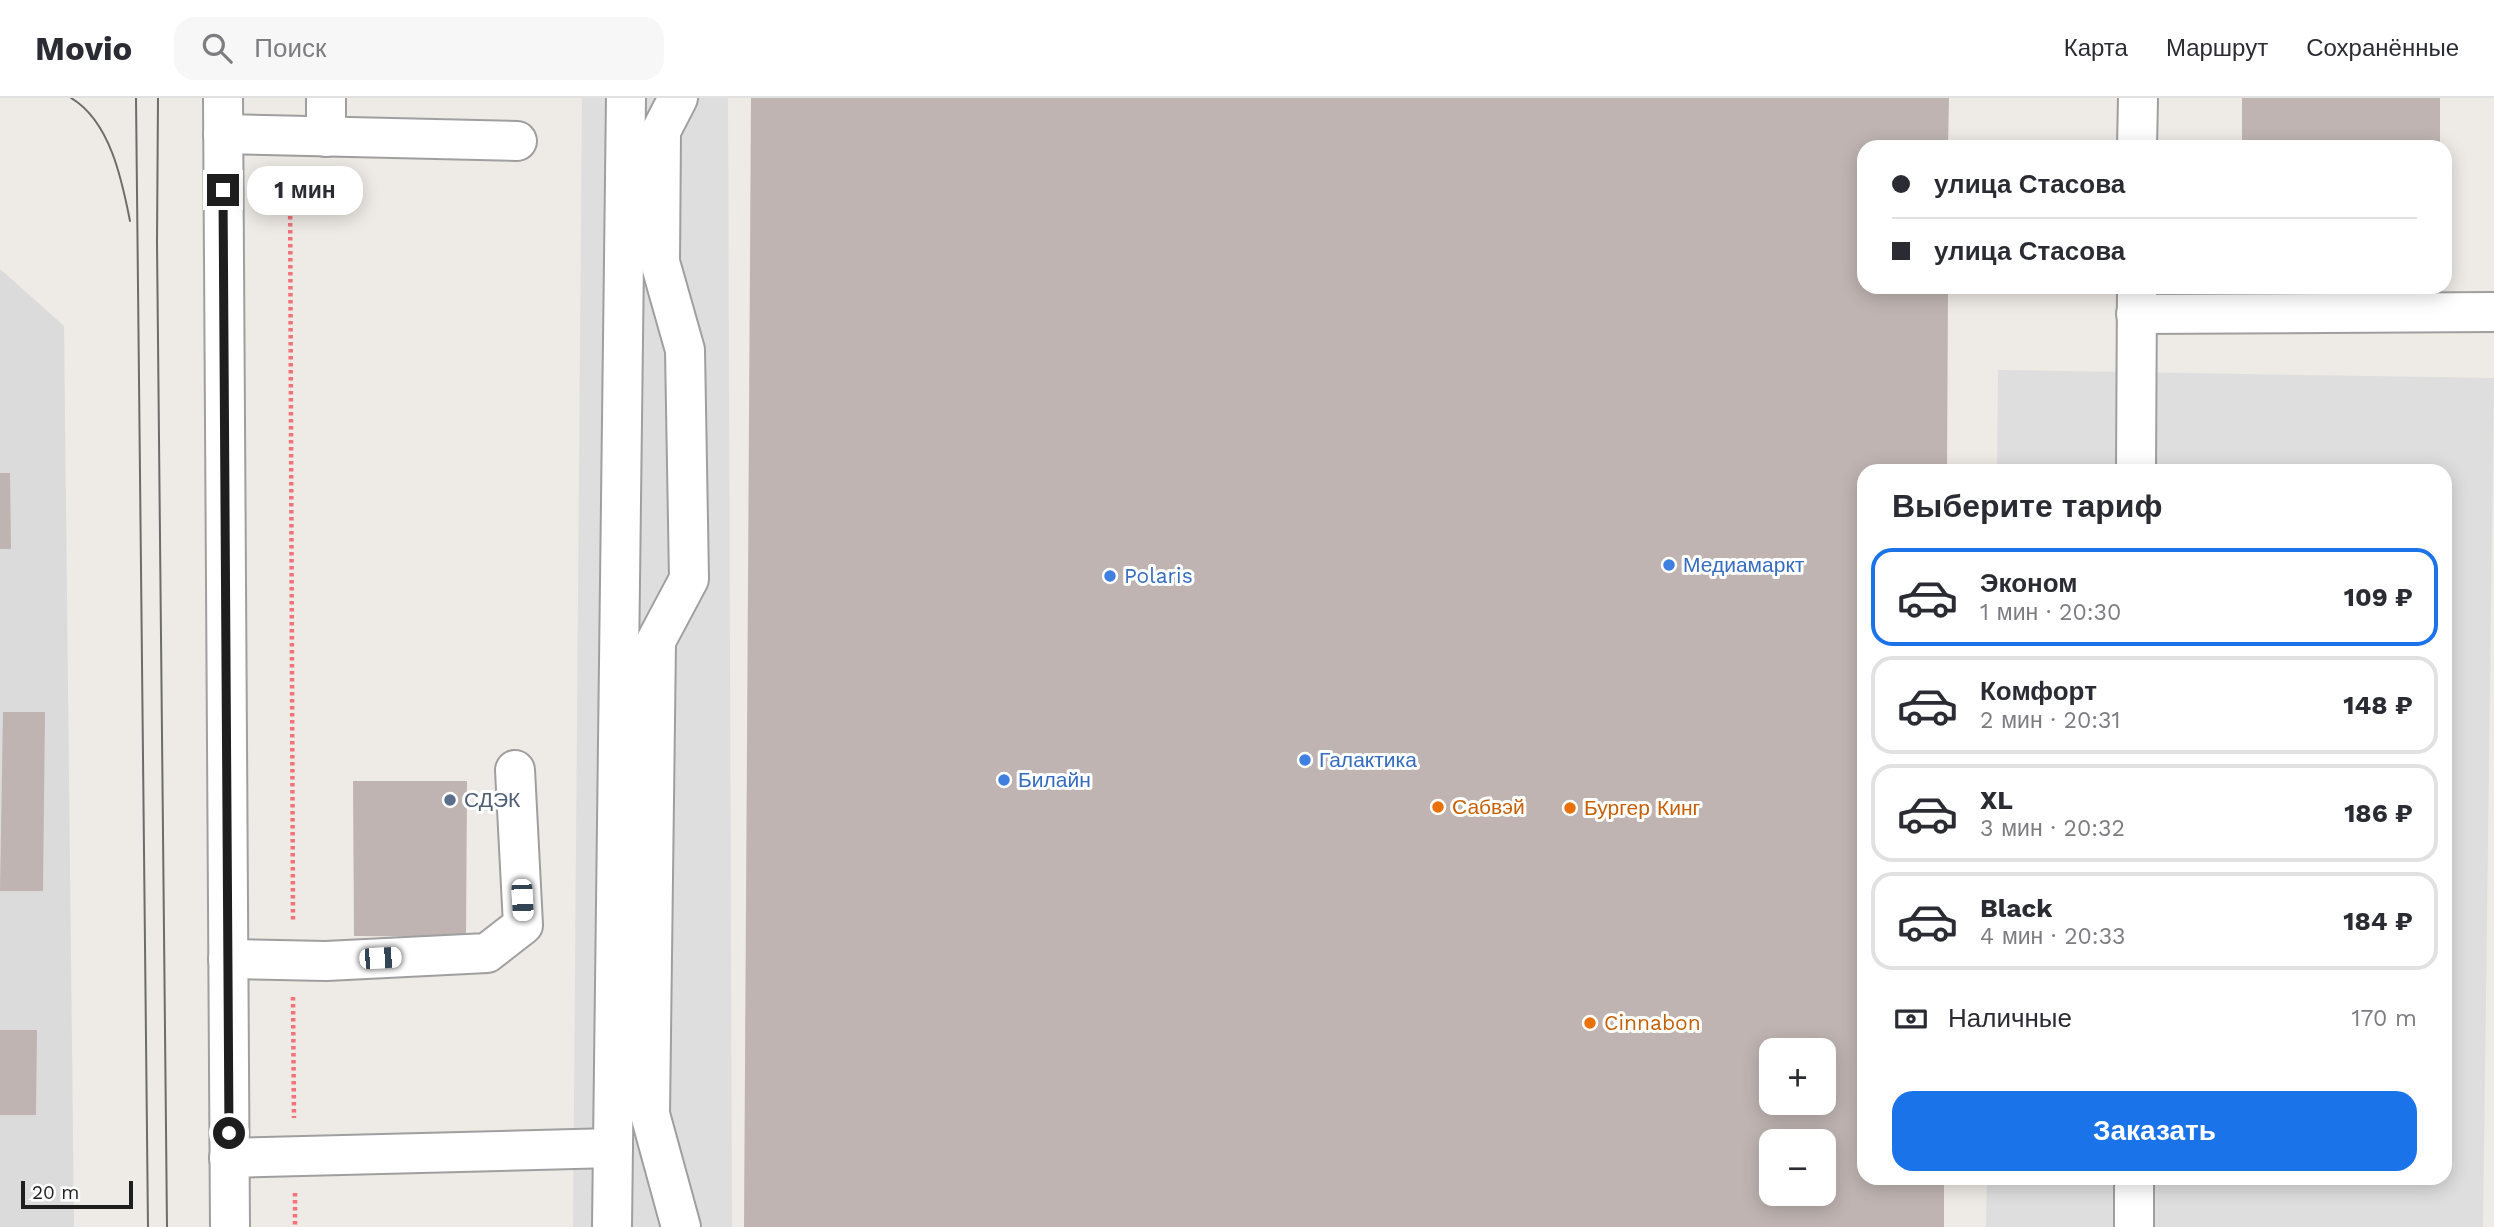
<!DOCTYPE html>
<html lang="ru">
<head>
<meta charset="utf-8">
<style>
  body { margin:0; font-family:"Work Sans",sans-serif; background:#f7f7f7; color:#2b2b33; height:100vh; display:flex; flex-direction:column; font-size:26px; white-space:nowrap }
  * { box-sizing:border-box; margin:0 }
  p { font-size:23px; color:#7c7c81 }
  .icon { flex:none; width:38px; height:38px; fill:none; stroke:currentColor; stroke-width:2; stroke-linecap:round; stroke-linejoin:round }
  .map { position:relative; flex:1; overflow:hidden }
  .panel { position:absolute; left:1857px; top:366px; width:595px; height:721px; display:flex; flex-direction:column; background:#fff; border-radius:21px; box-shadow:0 4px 18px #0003 }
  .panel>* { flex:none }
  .guide { position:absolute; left:1857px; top:42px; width:595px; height:154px; border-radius:21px; box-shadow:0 4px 18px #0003; display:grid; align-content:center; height:154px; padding:0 35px; background:#fff }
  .fabs { position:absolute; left:1759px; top:940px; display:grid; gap:14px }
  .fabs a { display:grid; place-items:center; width:77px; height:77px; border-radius:14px; background:#fff; box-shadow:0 4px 18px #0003; font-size:35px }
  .scale { position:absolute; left:21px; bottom:18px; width:112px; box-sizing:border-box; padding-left:7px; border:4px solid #1e1e1e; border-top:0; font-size:19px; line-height:24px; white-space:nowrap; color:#1e1e1e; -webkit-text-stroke:5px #fff; paint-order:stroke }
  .end { position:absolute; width:32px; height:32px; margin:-16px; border:9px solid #1e1e1e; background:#fff; box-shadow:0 0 0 4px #fff }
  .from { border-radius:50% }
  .bubble { position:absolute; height:49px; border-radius:21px; background:#fff; box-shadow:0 4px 18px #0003; font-size:23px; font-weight:700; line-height:49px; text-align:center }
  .car { position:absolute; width:21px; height:42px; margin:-21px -10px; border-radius:9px; box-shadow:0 0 5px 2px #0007; background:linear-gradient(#fff 24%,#345 0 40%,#fff 0 76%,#345 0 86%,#fff 0) }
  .guide b { display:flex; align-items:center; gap:24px; height:66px; font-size:26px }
  .guide b+b { border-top:2px solid #e1e1e2 }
  .guide i { width:18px; height:18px; background:#2b2b33 }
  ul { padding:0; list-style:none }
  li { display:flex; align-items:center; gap:21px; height:98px; margin:0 14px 10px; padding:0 21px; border:4px solid #e1e1e2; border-radius:21px }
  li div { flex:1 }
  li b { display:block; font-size:26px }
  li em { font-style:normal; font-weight:700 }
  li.current { border-color:#1a73e8 }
  li>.icon { width:63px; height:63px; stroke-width:1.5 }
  h2 { padding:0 35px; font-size:32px; line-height:84px }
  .pay { display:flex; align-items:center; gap:18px; height:77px; padding:0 35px; font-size:26px }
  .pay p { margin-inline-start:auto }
  .primary-button { display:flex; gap:14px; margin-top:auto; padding:14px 35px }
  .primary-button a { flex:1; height:80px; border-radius:21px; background:#1a73e8; color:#fff; font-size:28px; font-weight:700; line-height:80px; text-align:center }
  header { display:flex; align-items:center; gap:42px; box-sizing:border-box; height:98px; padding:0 35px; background:#fff; border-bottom:2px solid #e1e1e2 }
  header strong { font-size:33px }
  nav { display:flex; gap:38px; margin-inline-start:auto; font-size:24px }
  .search { width:490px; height:63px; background:#f7f7f7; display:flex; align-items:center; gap:18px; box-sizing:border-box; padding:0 24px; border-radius:21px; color:#7c7c81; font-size:26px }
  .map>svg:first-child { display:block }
  .residential { fill:#dcdbdb }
  .parking { fill:#dedede }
  .building { fill:#bfb4b1; fill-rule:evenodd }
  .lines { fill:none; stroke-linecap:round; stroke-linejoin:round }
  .minor-casing { stroke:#9f9f9f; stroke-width:42 }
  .path { stroke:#f2727a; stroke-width:4.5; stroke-dasharray:3.5 3.5; stroke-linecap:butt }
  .minor { stroke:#fff; stroke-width:38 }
  .tram { stroke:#6c6c6c; stroke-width:2 }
  .route { stroke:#1e1e1e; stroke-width:9 }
  .shop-dot { fill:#3f7fe0; stroke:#fff; stroke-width:2.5 }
  .service-dot { fill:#5c6f8a; stroke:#fff; stroke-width:2.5 }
  .food-dot { fill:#e8710a; stroke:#fff; stroke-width:2.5 }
  .labels { text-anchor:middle; stroke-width:6; stroke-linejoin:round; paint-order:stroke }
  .shop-label { font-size:21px; fill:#366cbe; stroke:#fff; text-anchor:start }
  .service-label { font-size:21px; fill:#4e5e75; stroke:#fff; text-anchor:start }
  .food-label { font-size:21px; fill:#c56008; stroke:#fff; text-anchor:start }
</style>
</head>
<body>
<header>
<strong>Movio</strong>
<div class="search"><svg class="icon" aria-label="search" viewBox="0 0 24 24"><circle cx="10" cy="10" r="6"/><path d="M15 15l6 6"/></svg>Поиск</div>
<nav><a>Карта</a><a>Маршрут</a><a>Сохранённые</a></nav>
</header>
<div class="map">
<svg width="2494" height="1129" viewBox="0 0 2494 1129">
  <rect width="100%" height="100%" fill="#eeeae5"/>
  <polygon class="residential" points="0,171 64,228 74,1129 0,1129"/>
  <g class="parking">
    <polygon points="582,0 728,0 732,1129 573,1129"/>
    <polygon points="1998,272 2494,280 2483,1129 1986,1129 1987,1080 2445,1080 2445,373 1997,373"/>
  </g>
  <g class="building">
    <path d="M751,0H1949L1948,49H1864V189H1948L1947,373H1864V1080H1944V1129H744ZM1771,952H1824V1004H1771ZM1771,1043H1824V1096H1771Z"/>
    <rect x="2242" y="0" width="198" height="49"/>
    <polygon points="0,375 10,375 11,451 0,451"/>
    <polygon points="3,614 45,614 43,793 0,793"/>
    <polygon points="353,683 467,683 466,839 354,838"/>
    <polygon points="0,932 37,932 36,1017 0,1017"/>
  </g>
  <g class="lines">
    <g class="minor-casing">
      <g id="minor">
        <polyline points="223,0 230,1129"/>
        <polyline points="678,0 661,33 660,164 685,252 689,481 656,543 650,1016 681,1129"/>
        <polyline points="223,36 517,43"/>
        <polyline points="326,39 326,0"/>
        <polyline points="2137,49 2138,0"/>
        <polyline points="2136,216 2494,214"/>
        <polyline points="2136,373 2137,189"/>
        <polyline points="228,861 326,863 487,855 523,827 515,672"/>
        <polyline points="229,1060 613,1050"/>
        <polyline points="612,1129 626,0"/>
        <polyline points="2134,1129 2134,1080"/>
      </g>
    </g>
    <g class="path">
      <polyline points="290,76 293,824"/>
      <polyline points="293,899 294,1020"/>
      <polyline points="295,1095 295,1129"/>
    </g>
    <use href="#minor" class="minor"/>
    <g class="tram">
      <path d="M71,0C110,23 122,82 130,123"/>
      <polyline points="136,0 148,1129"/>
      <polyline points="158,0 157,144 167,1129"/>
    </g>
  </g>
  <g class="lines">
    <polyline class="route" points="223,92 229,1035"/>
  </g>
  <g class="shop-dot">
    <circle cx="1669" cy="467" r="7"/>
    <circle cx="1110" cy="478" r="7"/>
    <circle cx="1305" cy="662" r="7"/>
    <circle cx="1004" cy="682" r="7"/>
  </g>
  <circle class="service-dot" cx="450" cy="702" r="7"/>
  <g class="food-dot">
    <circle cx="1438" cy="709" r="7"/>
    <circle cx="1570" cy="710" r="7"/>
    <circle cx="1590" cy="925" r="7"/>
  </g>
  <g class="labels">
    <g class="shop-label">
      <text x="1683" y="474">Медиамаркт</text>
      <text x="1124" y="485">Polaris</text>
      <text x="1319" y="669">Галактика</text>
      <text x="1018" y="689">Билайн</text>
    </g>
    <g class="service-label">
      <text x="464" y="709">СДЭК</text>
    </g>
    <g class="food-label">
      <text x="1452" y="716">Сабвэй</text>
      <text x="1584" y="717">Бургер Кинг</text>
      <text x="1604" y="932">Cinnabon</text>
    </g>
  </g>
</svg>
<div class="fabs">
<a>+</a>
<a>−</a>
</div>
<div class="scale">20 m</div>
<i class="end from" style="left:229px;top:1035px"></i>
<i class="end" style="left:223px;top:92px"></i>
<div class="bubble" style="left:247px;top:68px;width:116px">1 мин</div>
<i class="car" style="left:522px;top:802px;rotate:177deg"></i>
<i class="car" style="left:380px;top:860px;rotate:87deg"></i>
<div class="guide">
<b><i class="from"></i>улица Стасова</b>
<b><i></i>улица Стасова</b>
</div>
<section class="panel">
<h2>Выберите тариф</h2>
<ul>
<li class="current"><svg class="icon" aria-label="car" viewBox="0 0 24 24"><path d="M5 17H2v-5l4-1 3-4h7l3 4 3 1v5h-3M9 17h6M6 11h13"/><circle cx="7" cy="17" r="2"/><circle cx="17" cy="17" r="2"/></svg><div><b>Эконом</b><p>1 мин · 20:30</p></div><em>109 ₽</em></li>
<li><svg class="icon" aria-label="car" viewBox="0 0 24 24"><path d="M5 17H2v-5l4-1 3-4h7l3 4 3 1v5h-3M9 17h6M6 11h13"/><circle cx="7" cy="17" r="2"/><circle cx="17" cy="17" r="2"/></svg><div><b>Комфорт</b><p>2 мин · 20:31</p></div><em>148 ₽</em></li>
<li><svg class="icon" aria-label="car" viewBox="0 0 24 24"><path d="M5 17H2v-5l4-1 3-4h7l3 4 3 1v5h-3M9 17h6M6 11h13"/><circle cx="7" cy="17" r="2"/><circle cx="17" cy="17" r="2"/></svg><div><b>XL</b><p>3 мин · 20:32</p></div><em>186 ₽</em></li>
<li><svg class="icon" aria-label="car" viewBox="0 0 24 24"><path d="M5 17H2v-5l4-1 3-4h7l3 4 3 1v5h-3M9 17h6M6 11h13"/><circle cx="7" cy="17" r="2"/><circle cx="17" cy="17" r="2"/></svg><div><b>Black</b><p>4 мин · 20:33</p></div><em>184 ₽</em></li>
</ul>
<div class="pay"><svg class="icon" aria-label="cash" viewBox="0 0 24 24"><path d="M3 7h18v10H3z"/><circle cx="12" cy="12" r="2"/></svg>Наличные<p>170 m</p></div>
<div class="primary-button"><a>Заказать</a></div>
</section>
</div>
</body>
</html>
